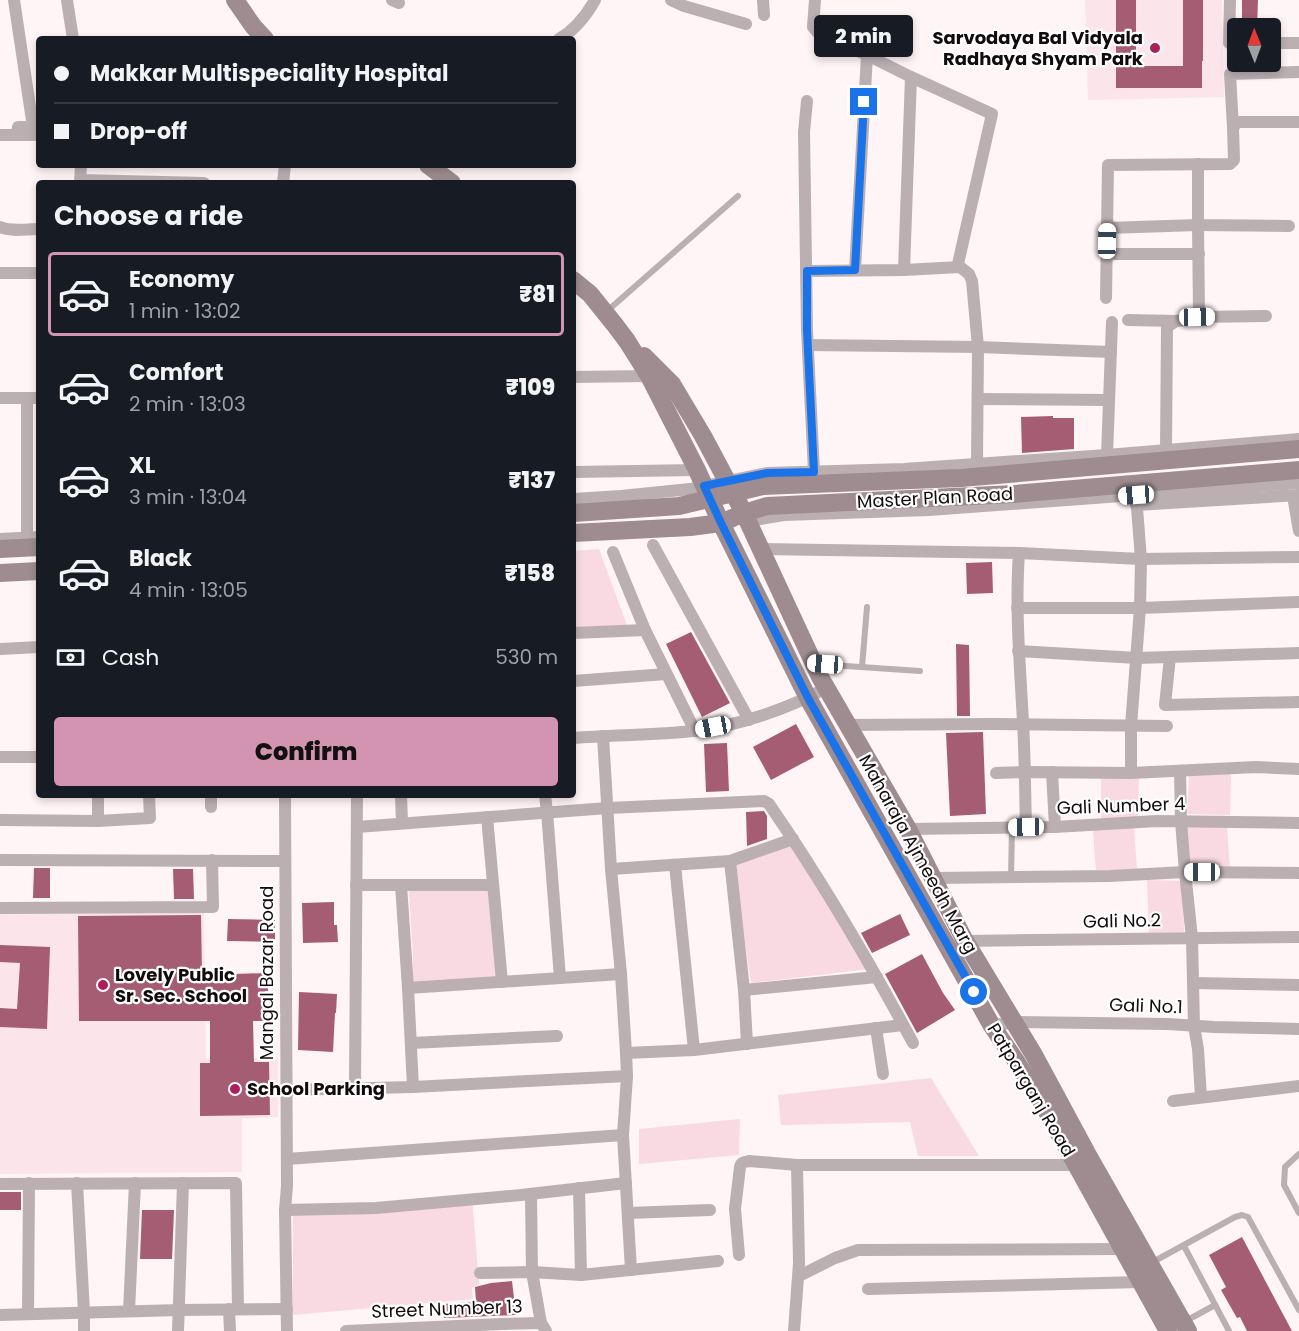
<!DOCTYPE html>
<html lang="en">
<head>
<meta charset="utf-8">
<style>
  body { margin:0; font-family:Poppins,sans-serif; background:#242831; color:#f1f3f6; height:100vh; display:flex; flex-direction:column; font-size:22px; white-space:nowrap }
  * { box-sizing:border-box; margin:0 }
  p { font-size:20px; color:#9ea1a6 }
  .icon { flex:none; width:33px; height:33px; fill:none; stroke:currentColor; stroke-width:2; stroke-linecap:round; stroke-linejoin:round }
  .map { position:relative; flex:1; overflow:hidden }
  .side { position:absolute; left:36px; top:180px; width:540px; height:618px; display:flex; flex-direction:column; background:#171b24; border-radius:6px; box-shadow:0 3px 9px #0003 }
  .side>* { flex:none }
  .guide { position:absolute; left:36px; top:36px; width:540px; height:132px; border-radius:6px; box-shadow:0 3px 9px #0003; display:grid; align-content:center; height:132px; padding:0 18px; background:#171b24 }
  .needle { width:39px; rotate:359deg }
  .controls { position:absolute; left:1227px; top:18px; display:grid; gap:12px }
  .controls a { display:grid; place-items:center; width:54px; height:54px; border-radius:6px; background:#171b24; box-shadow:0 3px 9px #0003; font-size:30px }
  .end { position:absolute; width:27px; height:27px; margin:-14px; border:8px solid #1a73e8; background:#fff; box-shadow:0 0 0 3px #fff }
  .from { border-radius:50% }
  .bubble { position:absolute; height:42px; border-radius:6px; background:#171b24; box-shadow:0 3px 9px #0003; font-size:20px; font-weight:800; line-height:42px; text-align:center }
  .car { position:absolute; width:18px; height:36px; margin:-18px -9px; border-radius:8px; box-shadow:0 0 4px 2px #0007; background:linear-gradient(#fff 24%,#345 0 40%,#fff 0 76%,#345 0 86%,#fff 0) }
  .guide b { display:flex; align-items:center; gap:21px; height:57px; font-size:22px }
  .guide b+b { border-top:2px solid #363941 }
  .guide i { width:15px; height:15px; background:#f1f3f6 }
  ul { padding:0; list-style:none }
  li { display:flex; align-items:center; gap:18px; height:84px; margin:0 12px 9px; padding:0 6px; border:3px solid transparent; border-radius:6px }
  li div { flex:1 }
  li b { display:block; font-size:22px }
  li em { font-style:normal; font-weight:800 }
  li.on { border-color:#d294b0 }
  li>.icon { width:54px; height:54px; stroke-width:1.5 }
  h2 { padding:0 18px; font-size:27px; line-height:72px }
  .pay { display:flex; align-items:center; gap:15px; height:66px; padding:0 18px; font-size:22px }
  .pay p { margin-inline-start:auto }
  .action { display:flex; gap:12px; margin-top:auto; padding:12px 18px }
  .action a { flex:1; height:69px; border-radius:6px; background:#d294b0; color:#111; font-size:24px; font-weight:800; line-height:69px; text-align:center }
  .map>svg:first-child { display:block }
  .built { fill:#fbe5ea }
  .green { fill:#f9dae2 }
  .building { fill:#a55d73 }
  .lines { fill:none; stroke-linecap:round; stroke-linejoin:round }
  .lane { stroke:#bbafb2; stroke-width:6 }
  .street { stroke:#bbafb2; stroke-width:12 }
  .secondary { stroke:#9e8c90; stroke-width:18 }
  .route { stroke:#1a73e8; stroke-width:8 }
  .poi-dot { fill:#ad1f5b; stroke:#fff; stroke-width:2 }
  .labels { text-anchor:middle; stroke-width:4.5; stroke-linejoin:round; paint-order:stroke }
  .poi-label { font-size:18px; font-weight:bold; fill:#120a0c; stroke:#fff; text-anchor:start }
  .street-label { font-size:18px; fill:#120a0c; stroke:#fff }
</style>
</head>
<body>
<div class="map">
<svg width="1299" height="1331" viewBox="0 0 1299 1331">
  <rect width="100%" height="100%" fill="#fff4f6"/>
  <g class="built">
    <polygon points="1085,0 1222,0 1224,97 1088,100"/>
    <polygon points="204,910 206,1059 278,1058 278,1117 242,1119 242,1172 0,1174 0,911"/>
  </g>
  <g class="green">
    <polygon points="599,549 627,625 573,629 573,551"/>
    <polygon points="1231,773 1230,815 1187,814 1189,775"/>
    <polygon points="1101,778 1139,778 1138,817 1101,820"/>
    <polygon points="1187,824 1227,827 1230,868 1187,868"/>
    <polygon points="1134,828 1137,869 1096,871 1093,830"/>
    <polygon points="798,842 869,969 751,983 733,863"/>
    <polygon points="1147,880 1183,881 1184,932 1149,933"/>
    <polygon points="409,891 488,891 496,978 413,984 413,954"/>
    <polygon points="931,1078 979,1156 918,1156 910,1122 781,1125 778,1095"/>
    <polygon points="740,1119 739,1155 639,1164 639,1129"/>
    <polygon points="472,1197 479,1284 472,1288 473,1299 293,1315 293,1207"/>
  </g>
  <g class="building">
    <polygon points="1116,0 1136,0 1136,66 1183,66 1183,0 1203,0 1203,61 1202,61 1202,88 1116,88"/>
    <polygon points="1242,0 1258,0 1257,28 1242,28"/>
    <polygon points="1053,416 1053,418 1074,418 1074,449 1022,453 1021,417"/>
    <polygon points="992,562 993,593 967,594 966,563"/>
    <polygon points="691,632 730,703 702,717 666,644"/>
    <polygon points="956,644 969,645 970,716 957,716"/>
    <polygon points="796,724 814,757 771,780 753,747"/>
    <polygon points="983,732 986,814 950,816 946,733"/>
    <polygon points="727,743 729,791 706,792 704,744"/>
    <polygon points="764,811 767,816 767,839 747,846 746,812"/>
    <polygon points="34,868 50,868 50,898 33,898"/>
    <polygon points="173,869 193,869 194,899 174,899"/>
    <polygon points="334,902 334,925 337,925 338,942 303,943 302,903"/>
    <polygon points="900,914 910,935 872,953 861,933"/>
    <polygon points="201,915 202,975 267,973 268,991 265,991 267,1021 253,1021 254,1062 269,1062 270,1115 200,1116 200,1063 210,1063 210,1021 79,1021 78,916"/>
    <polygon points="228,919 275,920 275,942 227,941"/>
    <polygon points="0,945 50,947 47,1029 0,1027 0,1008 17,1009 20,963 0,962"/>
    <polygon points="922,954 943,993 955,1010 917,1033 885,974"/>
    <polygon points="299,992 337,994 336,1013 335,1013 333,1052 298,1050"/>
    <rect x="0" y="1192" width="21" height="18"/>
    <polygon points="142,1210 174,1210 172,1259 140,1259"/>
    <polygon points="1242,1237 1292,1331 1247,1331 1240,1317 1237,1318 1221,1290 1226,1287 1209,1255"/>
    <polygon points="512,1281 516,1315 444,1318 443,1304 476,1302 475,1287 491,1283"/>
  </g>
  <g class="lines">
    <g class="lane">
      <polyline points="606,312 738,196"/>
      <polyline points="816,664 920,671"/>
      <polyline points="862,667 867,607"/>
      <polyline points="1011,877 1012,828"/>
      <polyline points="1299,1154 1285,1167 1284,1185 1299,1213"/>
      <polyline points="1184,1246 1229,1331"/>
      <polyline points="1151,1263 1235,1217 1242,1215 1248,1217 1299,1310"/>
      <polyline points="1184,1322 1215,1305"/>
    </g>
    <g class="street">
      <polyline points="14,0 33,127 18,127 17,135"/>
      <polyline points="67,0 73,39"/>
      <polyline points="392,0 399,3"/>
      <polyline points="671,0 684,6 746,24"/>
      <polyline points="763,0 764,15"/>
      <polyline points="815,0 813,27 819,34 867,55 911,77 992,114 958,264 960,267 969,274 972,281 978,347 977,463"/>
      <polyline points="1230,0 1229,43 1238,43"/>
      <path d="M559,39C575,30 586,16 595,0"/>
      <polyline points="1270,43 1299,43"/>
      <polyline points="807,101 804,132 807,330 814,472"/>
      <polyline points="1233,128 1230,74 1299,72"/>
      <polyline points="0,135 39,135"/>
      <polyline points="1198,164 1198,225 1289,226"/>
      <polyline points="81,180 204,183"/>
      <polyline points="80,183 81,165"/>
      <polyline points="283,183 285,165"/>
      <path d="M0,227C11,232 27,229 39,229"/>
      <polyline points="1107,228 1198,225 1199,315 1193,319 1176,321 1167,327 1166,449"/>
      <polyline points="1107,254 1199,254"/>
      <polyline points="855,270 867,55"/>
      <polyline points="904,270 911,77"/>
      <polyline points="807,271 904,270 960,267"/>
      <polyline points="0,273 39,273"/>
      <polyline points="1106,298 1108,165 1230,164 1234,160 1233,128 1237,122 1299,122"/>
      <polyline points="1197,317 1266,316"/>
      <polyline points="1128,320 1176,321"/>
      <polyline points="808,345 978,347 1111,352"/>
      <polyline points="573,377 649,376"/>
      <polyline points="0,398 39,398"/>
      <polyline points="978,399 1109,400"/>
      <polyline points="1107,455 1112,322"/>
      <polyline points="573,472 697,470"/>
      <polyline points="1293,496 1299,531"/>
      <polyline points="573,499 621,496 690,489 767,473 904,469 1107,455 1299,439"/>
      <polyline points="1136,505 1299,495"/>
      <polyline points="748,521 784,515 929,510 1299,483"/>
      <polyline points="27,538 27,398"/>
      <polyline points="0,539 39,537"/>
      <polyline points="653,545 749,720"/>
      <path d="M761,549L1019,553C1015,610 1020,665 1023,722C1025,757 1025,792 1026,827"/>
      <polyline points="613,552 645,630 695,731"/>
      <polyline points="1019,553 1141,559 1299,557"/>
      <polyline points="1017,608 1140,608 1299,602"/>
      <polyline points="573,633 645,630"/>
      <polyline points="0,649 39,647"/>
      <polyline points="1018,651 1137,658 1299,653"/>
      <polyline points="1170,657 1165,705 1299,702"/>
      <polyline points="573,681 666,674"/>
      <polyline points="847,725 992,724 1167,726"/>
      <polyline points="603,736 611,869 621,974 626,1053 627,1076 623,1135 631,1270"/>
      <path d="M573,738C613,735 654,735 694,731C737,726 788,709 826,688"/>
      <polyline points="0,757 39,757"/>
      <polyline points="1180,771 1181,821 1185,872 1192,938 1194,1026 1198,1049 1201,1097"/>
      <polyline points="1052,772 1055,827"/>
      <polyline points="996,773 1025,772 1131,773 1256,767 1299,769"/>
      <polyline points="1131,773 1131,726 1140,608 1141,559 1136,495"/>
      <polyline points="98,795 98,821"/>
      <polyline points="285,795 287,1186 285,1210 287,1331"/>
      <polyline points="401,795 402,823"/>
      <polyline points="545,795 547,812 560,978"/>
      <polyline points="211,807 211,795"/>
      <polyline points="487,817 502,982"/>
      <polyline points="0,820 98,821 150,818 149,795"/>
      <path d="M357,827L608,808L764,801L769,804C822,881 869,961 913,1043"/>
      <polyline points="908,829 1055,827 1157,821 1299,823"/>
      <polyline points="0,860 284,861"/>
      <polyline points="730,861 744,990 747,1044"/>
      <polyline points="675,865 694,1050"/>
      <polyline points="611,869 730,861 793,839"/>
      <polyline points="933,878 1110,876 1185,872 1299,873"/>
      <polyline points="356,885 493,885"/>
      <polyline points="401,885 408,988 621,974"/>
      <polyline points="0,908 213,907 212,860"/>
      <polyline points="961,941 1299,937"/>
      <polyline points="1193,983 1299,985"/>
      <polyline points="408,988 413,1087"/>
      <polyline points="744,990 877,977"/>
      <polyline points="992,1026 1014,1022 1168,1024 1214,1027 1299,1029"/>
      <polyline points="876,1028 883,1074"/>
      <polyline points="411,1043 557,1036"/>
      <polyline points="626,1053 694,1050 903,1025"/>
      <polyline points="355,1088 357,795"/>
      <polyline points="286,1090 413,1087 627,1076"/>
      <polyline points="1173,1101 1299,1086"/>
      <polyline points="287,1159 623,1135"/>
      <polyline points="77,1183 84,1312 84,1331"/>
      <polyline points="0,1184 236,1183 238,1309"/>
      <polyline points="579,1188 581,1275"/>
      <polyline points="531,1194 532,1272 541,1323 546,1331"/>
      <polyline points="285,1210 376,1208 521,1195 626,1183"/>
      <polyline points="628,1213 710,1210"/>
      <path d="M739,1255L735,1209L740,1167C741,1162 744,1162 749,1161L797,1165H1076"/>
      <polyline points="480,1273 532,1272 581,1275 718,1261"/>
      <polyline points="799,1276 835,1258 858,1250 1122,1249"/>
      <polyline points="868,1289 1141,1282"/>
      <polyline points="229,1309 230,1331"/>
      <polyline points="129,1311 135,1183"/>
      <polyline points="28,1314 29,1183"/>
      <polyline points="0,1315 179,1310 287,1309"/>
      <polyline points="178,1331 183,1183"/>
      <polyline points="346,1331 502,1324 541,1323"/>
      <polyline points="794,1331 799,1263 797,1165"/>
    </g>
    <g class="secondary">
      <polyline points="235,0 253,26 265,39"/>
      <polyline points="428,165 452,183"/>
      <polyline points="573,280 590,294 615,325 627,341 649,376 697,470 721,523 808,698 992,1026 1016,1061 1041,1101 1168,1331"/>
      <polyline points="644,356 672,384 703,436 744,513 820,677 908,829 965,941 1034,1055 1089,1157 1188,1331"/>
      <polyline points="573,513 679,506 763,486 961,478 1299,449"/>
      <polyline points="573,533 690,527 721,523 744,513 767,506 1014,494 1299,470"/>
      <polyline points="0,549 39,547"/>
      <polyline points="0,573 39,571"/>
    </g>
  </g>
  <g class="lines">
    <polyline class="route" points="864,102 855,270 807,271 807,330 814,472 767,473 704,486 721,523 808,698 974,992"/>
  </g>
  <g class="poi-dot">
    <circle cx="1155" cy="48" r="6"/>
    <circle cx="103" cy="985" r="6"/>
    <circle cx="235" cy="1089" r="6"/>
  </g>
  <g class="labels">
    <g class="poi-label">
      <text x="1143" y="44" text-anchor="end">Sarvodaya Bal Vidyala<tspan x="1143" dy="21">Radhaya Shyam Park</tspan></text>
      <text x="115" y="981">Lovely Public<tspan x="115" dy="21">Sr. Sec. School</tspan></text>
      <text x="247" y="1095">School Parking</text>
    </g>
    <g class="street-label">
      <text transform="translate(935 498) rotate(-3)" y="6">Master Plan Road</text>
      <text transform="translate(1121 806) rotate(-2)" y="6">Gali Number 4</text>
      <text transform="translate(918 854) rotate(61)" y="6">Maharaja Ajmeedh Marg</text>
      <text transform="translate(1122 921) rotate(-1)" y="6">Gali No.2</text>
      <text transform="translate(267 973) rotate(-90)" y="6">Mangal Bazar Road</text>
      <text transform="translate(1146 1006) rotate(2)" y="6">Gali No.1</text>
      <text transform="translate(1031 1090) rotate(59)" y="6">Patparganj Road</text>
      <text transform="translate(447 1309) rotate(-2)" y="6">Street Number 13</text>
    </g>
  </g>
</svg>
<div class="controls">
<a><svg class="needle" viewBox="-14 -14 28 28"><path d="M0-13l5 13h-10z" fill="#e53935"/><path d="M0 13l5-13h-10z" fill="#9ea1a6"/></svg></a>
</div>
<i class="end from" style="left:974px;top:992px"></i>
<i class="end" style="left:864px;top:102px"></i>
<div class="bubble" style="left:814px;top:15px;width:99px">2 min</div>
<i class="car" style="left:1107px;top:241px;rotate:1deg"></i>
<i class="car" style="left:1197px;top:317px;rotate:89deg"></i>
<i class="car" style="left:1136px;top:495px;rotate:266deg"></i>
<i class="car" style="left:825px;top:664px;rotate:274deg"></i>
<i class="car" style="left:713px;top:727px;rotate:259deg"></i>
<i class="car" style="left:1026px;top:827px;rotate:269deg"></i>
<i class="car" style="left:1202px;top:872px;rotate:270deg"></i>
<div class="guide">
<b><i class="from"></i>Makkar Multispeciality Hospital</b>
<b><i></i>Drop-off</b>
</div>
<section class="side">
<h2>Choose a ride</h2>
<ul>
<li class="on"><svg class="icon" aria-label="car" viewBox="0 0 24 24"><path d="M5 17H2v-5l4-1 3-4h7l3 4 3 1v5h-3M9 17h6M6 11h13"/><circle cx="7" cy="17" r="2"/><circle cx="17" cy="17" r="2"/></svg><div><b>Economy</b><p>1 min · 13:02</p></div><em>₹81</em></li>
<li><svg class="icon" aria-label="car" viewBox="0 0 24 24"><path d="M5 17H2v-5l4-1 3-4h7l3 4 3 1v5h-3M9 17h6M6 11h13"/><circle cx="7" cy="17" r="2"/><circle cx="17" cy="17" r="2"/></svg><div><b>Comfort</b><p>2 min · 13:03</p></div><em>₹109</em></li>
<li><svg class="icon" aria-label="car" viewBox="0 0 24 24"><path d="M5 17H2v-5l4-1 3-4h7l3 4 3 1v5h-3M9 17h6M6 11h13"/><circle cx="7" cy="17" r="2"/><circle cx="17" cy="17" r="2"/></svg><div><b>XL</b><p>3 min · 13:04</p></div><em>₹137</em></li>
<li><svg class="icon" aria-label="car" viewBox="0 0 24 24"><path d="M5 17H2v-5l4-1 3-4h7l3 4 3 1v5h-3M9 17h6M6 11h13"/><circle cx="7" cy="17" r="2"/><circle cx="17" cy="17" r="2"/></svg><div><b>Black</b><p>4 min · 13:05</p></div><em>₹158</em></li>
</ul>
<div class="pay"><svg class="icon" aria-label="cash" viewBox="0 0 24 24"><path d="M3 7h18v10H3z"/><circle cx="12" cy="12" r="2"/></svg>Cash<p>530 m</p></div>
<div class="action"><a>Confirm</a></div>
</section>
</div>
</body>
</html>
